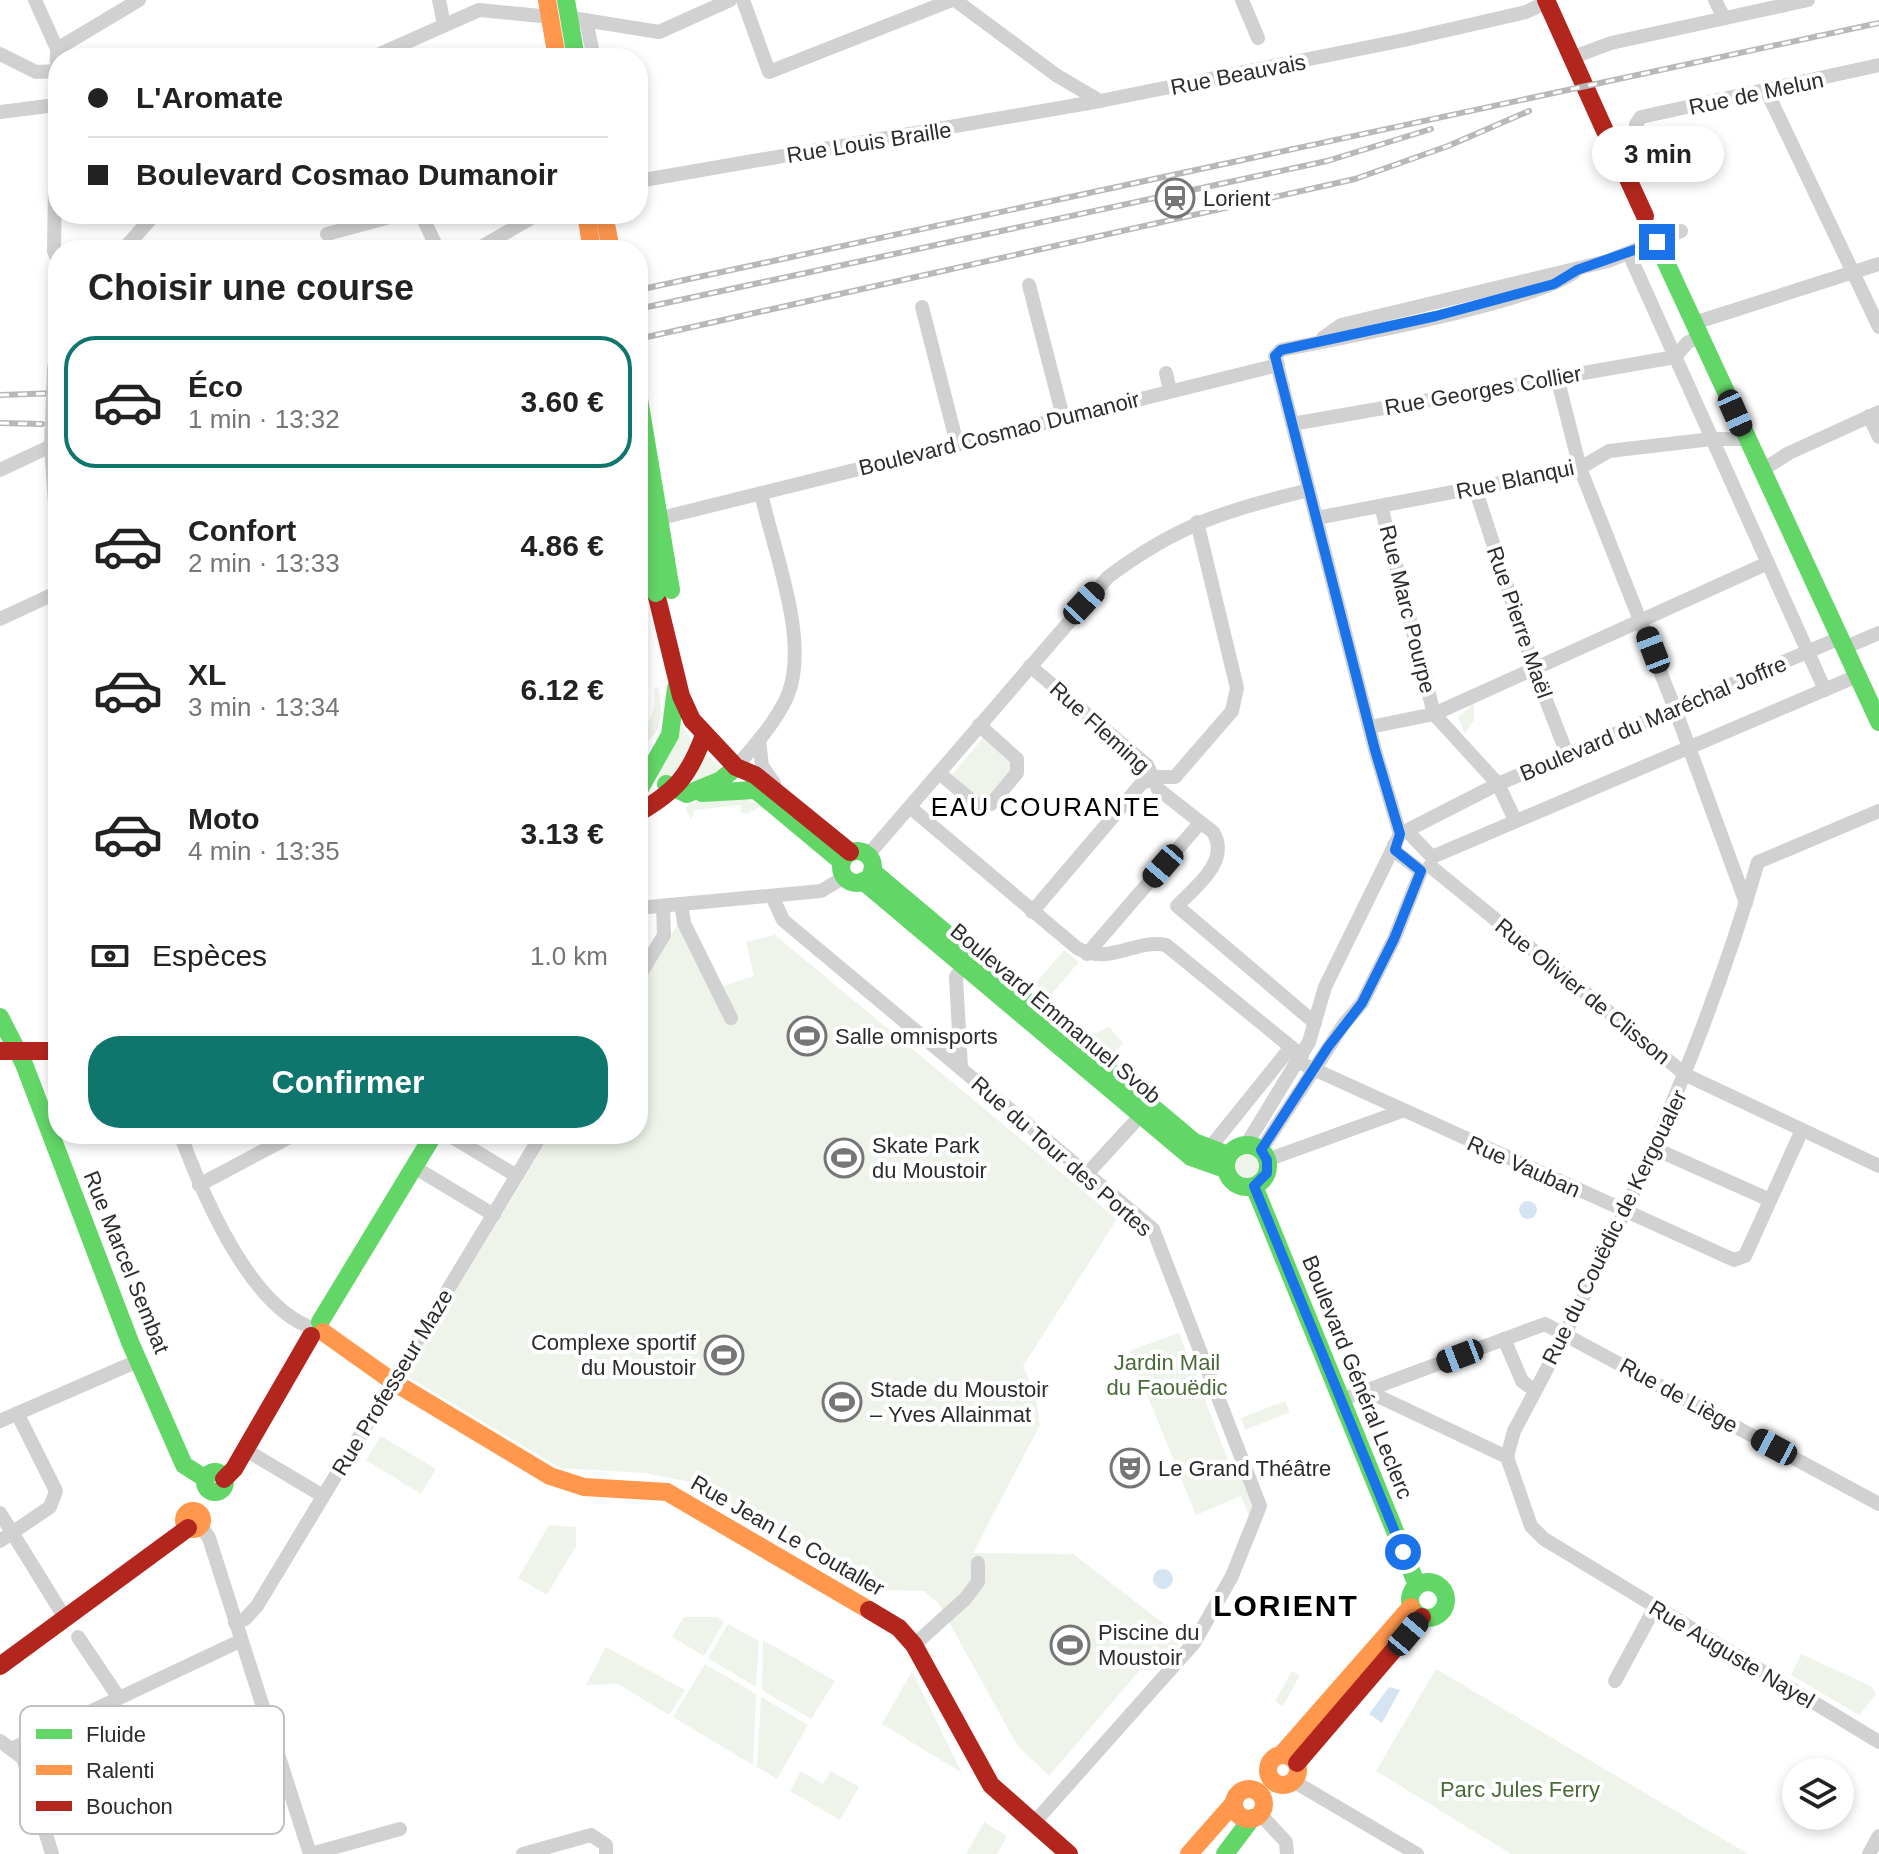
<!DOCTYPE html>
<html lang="fr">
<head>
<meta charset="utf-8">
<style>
  body { margin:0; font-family:Arial,sans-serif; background:#f2f2f2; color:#222; height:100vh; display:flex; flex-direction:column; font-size:30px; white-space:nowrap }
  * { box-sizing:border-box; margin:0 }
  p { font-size:26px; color:#767676 }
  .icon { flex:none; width:44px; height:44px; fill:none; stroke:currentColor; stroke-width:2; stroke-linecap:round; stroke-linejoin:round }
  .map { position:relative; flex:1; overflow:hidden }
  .drawer { position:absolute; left:48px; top:240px; width:600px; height:904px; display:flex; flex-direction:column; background:#fff; border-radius:32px; box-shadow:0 4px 12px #0003 }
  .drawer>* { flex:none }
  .top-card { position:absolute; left:48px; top:48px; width:600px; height:176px; border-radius:32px; box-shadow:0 4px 12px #0003; display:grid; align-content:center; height:176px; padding:0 40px; background:#fff }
  .tools { position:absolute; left:1782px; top:1758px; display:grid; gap:16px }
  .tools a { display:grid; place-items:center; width:72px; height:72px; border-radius:50%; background:#fff; box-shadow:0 4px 12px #0003; font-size:40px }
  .end { position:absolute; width:36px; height:36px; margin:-18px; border:10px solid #1a73e8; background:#fff; box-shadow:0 0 0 4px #fff }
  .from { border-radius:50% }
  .bubble { position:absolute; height:56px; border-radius:28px; background:#fff; box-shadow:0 4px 12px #0003; font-size:26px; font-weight:800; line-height:56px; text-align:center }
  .car { position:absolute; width:24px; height:48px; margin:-24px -12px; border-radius:10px; box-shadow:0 0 6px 2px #0007; background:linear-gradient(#222 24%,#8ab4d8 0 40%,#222 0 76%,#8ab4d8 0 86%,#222 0) }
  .top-card b { display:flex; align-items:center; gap:28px; height:76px; font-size:30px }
  .top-card b+b { border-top:2px solid #e0e0e0 }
  .top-card i { width:20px; height:20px; background:#222 }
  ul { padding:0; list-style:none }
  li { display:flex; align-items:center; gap:24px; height:132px; margin:0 16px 12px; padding:0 24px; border:4px solid transparent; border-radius:32px }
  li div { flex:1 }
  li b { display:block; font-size:30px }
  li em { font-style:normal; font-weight:800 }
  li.current { border-color:#0f766e }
  li>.icon { width:72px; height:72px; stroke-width:1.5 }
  h2 { padding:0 40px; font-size:36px; line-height:96px }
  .pay { display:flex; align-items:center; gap:20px; height:88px; padding:0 40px; font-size:30px }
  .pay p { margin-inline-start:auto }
  .cta { display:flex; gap:16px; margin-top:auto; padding:16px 40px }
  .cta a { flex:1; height:92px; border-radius:32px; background:#0f766e; color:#fff; font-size:32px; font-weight:800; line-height:92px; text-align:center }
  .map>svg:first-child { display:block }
  .green { fill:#eef4ea }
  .water { fill:#d4e4f2 }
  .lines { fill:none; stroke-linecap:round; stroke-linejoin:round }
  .street { stroke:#d1d1d1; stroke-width:14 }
  .fast { stroke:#63d668; stroke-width:18 }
  .slow { stroke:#ff974d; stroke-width:18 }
  .jam { stroke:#b3261e; stroke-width:18 }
  .rail-casing { stroke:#b8b8b8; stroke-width:6 }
  .rail { stroke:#fff; stroke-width:3; stroke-dasharray:9; stroke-linecap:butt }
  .street-bridge { stroke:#d1d1d1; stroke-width:14 }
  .fast-bridge { stroke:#63d668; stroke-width:18 }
  .slow-bridge { stroke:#ff974d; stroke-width:18 }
  .route { stroke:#1a73e8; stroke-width:10 }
  .labels { text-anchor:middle; stroke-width:8; stroke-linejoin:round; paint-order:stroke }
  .street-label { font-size:22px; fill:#2c2c2c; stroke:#fff }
  .poi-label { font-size:22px; fill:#2c2c2c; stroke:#fff; text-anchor:start }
  .park-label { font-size:22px; fill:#4a6b37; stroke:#fff }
  .quarter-label { font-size:26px; letter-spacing:2px; fill:#000; stroke:#fff }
  .district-label { font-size:30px; font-weight:bold; letter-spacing:2px; fill:#000; stroke:#fff }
  .key { fill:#fff; stroke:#c0c0c0; stroke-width:2 }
  .key-label { font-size:22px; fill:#2c2c2c }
</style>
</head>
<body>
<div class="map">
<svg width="1879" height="1854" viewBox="0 0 1879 1854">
  <rect width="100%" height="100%" fill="#fff"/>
  <g class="green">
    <polygon points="638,599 649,645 638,647"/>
    <path d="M658,687C663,710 665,737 638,745V728C655,723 656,703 654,688Z"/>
    <polygon points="1474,703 1474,720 1465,734 1458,717"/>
    <path d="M677,715L693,744C690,762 676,784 656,776Z"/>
    <polygon points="983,738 1009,759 1011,771 989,798 979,799 950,777"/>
    <polygon points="706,755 725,771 692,783 692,778"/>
    <polygon points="743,797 761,806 748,814 740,812 741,805 694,810 692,820 686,811 688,803"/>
    <polygon points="678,924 714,989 754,976 746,942 775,935 1117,1219 1023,1366 1035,1392 1040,1425 973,1553 1073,1554 1184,1639 1156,1670 1140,1670 1049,1776 1017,1745 939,1604 924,1591 874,1590 690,1482 644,1473 560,1468 405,1375 551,1134 638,1134 638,990"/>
    <polygon points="1064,950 1079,962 1048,998 1034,985"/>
    <polygon points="1109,1027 1123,1043 1114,1053 1093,1034"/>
    <circle cx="1247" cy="1166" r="16"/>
    <polygon points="1179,1333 1229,1462 1238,1460 1255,1505 1250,1518 1241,1496 1196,1515 1129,1351"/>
    <polygon points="1285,1401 1290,1412 1245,1430 1241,1418"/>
    <polygon points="381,1436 436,1469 421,1494 366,1460"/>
    <polygon points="549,1525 576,1527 576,1546 547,1595 518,1578"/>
    <polygon points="684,1617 717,1617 724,1622 704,1656 672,1637"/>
    <polygon points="728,1624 759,1641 756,1687 708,1658"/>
    <polygon points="763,1640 835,1681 811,1719 762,1690"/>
    <polygon points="606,1647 685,1690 669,1715 618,1684 586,1685"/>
    <polygon points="1801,1654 1871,1686 1876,1694 1859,1715 1791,1675"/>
    <polygon points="705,1664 756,1694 753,1765 673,1717"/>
    <polygon points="1436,1669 1748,1854 1511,1854 1376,1771"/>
    <polygon points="912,1671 962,1773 882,1724"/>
    <polygon points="1292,1671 1300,1675 1283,1706 1275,1701"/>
    <polygon points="761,1697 808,1725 777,1779 757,1767"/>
    <polygon points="801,1771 823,1784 831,1771 859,1787 840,1820 790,1791"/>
    <polygon points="984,1822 1007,1836 997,1854 966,1854"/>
  </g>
  <g class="water">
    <circle cx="1528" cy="1210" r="9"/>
    <circle cx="1163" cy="1579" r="10"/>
    <polygon points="1389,1687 1400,1690 1382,1723 1369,1714"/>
  </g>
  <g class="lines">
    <g class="street">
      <polyline points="35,0 57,49 54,251 58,261"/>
      <polyline points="439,0 444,25"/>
      <polyline points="743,0 769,72 952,0"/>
      <polyline points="955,0 1056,75 1100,101 1404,40 1526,12 1547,2"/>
      <polyline points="1242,0 1258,38"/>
      <polyline points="1715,0 1724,18"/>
      <polyline points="578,19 659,32 730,0"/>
      <polyline points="586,20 594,58"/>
      <polyline points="57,49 139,0"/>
      <polyline points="0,54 36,72 58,71"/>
      <polyline points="371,58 479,10 541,16"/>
      <polyline points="1571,58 1611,43 1808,0"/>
      <polyline points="1767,92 1879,327"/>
      <polyline points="0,112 56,105"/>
      <polyline points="1636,124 1641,117 1879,65"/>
      <polyline points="638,181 1100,101"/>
      <polyline points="421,214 438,250"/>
      <polyline points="327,234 401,214"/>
      <polyline points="123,250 155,214"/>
      <polyline points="476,250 538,214"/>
      <polyline points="1629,254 1825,690"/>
      <polyline points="1029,285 1063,417"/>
      <polyline points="922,307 957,444"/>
      <polyline points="1694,323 1879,264"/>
      <polyline points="1323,338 1341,325 1608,261 1681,231"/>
      <polyline points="54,370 58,340"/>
      <polyline points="1166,373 1170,391"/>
      <polyline points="1557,377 1580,468 1675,709 1746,903"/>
      <polyline points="1869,416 1879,437"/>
      <polyline points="1292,424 1675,357 1687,343 1700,336"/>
      <polyline points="0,470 51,446 58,548"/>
      <polyline points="1762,470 1789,453 1879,412"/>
      <polyline points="1475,488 1534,669 1567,754"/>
      <polyline points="1381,506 1434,714 1498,784 1515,820"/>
      <polyline points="669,516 1278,365"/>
      <polyline points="1316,518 1580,468 1609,451 1712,439 1747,439"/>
      <polyline points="0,619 58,592"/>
      <polyline points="1844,648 1879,633"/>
      <path d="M1030,666L1147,765L1158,789L1213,832C1231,861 1195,887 1177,906L1315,1023"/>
      <polyline points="1370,727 1434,714 1768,563"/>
      <polyline points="759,740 762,766 774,783"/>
      <path d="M736,767C755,745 775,723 787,697C811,642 773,550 761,493"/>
      <polyline points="939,773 976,804 991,804 1017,773 1017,759 979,725"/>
      <path d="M911,808L1077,948C1109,966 1134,939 1166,945L1302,1056"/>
      <polyline points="1408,832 1432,857"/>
      <path d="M1400,834L1375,750L1275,356L1281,350C1336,339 1544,301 1577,270"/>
      <polyline points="1394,845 1397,853 1421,871"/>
      <path d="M868,855L1108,577C1177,525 1226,510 1309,490"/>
      <polyline points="1432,857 1857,676"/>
      <polyline points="1430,866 1686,1075 1879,1166"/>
      <polyline points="772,896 783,920 1153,1229 1260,1506 1232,1576 1194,1643 1033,1824"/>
      <polyline points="681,904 684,923 731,1018"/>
      <polyline points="638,908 821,891 845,877"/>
      <polyline points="1032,912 1141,784 1155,777 1175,777 1232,711 1237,688 1197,522"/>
      <polyline points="1087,954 1200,823"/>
      <polyline points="638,978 664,935 663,906"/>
      <polyline points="1298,1062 1734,1260 1745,1256 1802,1130"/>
      <polyline points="961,1068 956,977 969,958"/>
      <path d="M180,1134C202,1193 247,1300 307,1326"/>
      <polyline points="447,1134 517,1176"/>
      <polyline points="1246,1145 1309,1042 1325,987 1400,834 1498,784 1840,638"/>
      <polyline points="1653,1148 1770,1200"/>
      <polyline points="1208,1150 1291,1047"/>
      <polyline points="1261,1150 1344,1024 1362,1003 1394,939 1421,871"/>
      <polyline points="1267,1160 1402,1111"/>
      <polyline points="414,1167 494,1215"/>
      <polyline points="1086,1175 1141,1115"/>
      <polyline points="199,1185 295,1134"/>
      <polyline points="1504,1339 1522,1381 1535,1391"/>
      <polyline points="1367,1391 1507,1457"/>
      <polyline points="1341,1400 1545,1324 1879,1504"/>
      <polyline points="0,1421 140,1360"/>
      <polyline points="244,1449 323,1496"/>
      <path d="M1507,1457L1514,1431C1612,1249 1700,1061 1758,862L1879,811"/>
      <polyline points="1507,1457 1531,1526 1544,1539 1879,1742"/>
      <polyline points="0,1513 65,1618"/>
      <polyline points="201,1526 209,1538 310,1854"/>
      <polyline points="0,1541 50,1507 56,1491 17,1413"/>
      <polyline points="235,1623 245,1619 257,1606 542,1134"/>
      <polyline points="78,1637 119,1698"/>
      <polyline points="914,1645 965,1599 978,1582 978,1563"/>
      <polyline points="1615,1681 1655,1607"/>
      <polyline points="0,1741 23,1758 52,1854"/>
      <polyline points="11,1749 240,1641"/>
      <polyline points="1293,1781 1417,1854"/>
      <polyline points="145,1788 276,1747"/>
      <polyline points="1260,1814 1286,1842 1287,1854"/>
      <polyline points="311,1854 400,1829"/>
      <polyline points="523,1854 591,1835 606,1845 606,1854"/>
      <polyline points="1869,1854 1879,1836"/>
    </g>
    <g class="fast">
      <polyline points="1650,228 1879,722"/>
      <polyline points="666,784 687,794 721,780 736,767"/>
      <polyline points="752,787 842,862"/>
      <polyline points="638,792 670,735 676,688"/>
      <polyline points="702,793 755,790"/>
      <circle cx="857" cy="867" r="16"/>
      <polyline points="872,871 1194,1142 1228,1155"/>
      <polyline points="863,881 1191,1157 1225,1169"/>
      <polyline points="0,1017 24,1064 130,1342 184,1465 206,1479"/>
      <circle cx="1247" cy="1166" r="21"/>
      <polyline points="1254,1186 1417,1585"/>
      <polyline points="320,1322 434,1134"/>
      <circle cx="215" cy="1482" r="10"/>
      <circle cx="1428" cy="1600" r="18"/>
      <polyline points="1225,1854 1252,1818"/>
    </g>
    <g class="slow">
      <polyline points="586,214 592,250"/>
      <polyline points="604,214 611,250"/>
      <polyline points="323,1332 392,1381 550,1476 584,1487 667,1492 869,1610"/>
      <circle cx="193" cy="1520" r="9"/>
      <polyline points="1282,1754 1411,1607"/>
      <circle cx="1283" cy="1770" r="15"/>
      <circle cx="1249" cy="1804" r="15"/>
      <polyline points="1189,1854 1234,1803"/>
    </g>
    <g class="jam">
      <polyline points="1546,0 1605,131"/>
      <polyline points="1611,142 1645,216"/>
      <polyline points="656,593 681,696 692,720 736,767 755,775 850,852"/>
      <path d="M638,813C676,791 689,776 704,735"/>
      <polyline points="0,1051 58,1051"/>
      <polyline points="224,1479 234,1469 311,1336"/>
      <polyline points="869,1610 899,1628 914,1645 991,1785 1069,1854"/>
      <polyline points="0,1666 188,1528"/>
      <polyline points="1297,1763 1422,1617"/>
    </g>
    <g class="rail-casing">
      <g id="rail">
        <polyline points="638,290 1879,23"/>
        <polyline points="638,309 1327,161 1431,129"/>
        <polyline points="638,339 1355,179 1448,146 1529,111"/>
        <polyline points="0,395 58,393"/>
        <polyline points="0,423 42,424"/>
      </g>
    </g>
    <use href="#rail" class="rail"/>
    <polyline class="street-bridge" points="51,446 54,370"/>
    <g class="fast-bridge">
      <polyline points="566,0 576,58"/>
      <polyline points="638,393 671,590"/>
      <polyline points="638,500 656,593"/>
    </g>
    <polyline class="slow-bridge" points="547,0 557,58"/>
  </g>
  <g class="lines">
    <polyline class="route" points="1403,1552 1254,1186 1267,1173 1267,1160 1261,1150 1328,1047 1362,1003 1394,939 1421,871 1395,850 1400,834 1375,750 1275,356 1281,350 1436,316 1554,284 1577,270 1657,242"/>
  </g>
  <defs>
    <g id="station-ring" transform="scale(2)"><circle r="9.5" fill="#fff" stroke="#767676" stroke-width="1.5"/><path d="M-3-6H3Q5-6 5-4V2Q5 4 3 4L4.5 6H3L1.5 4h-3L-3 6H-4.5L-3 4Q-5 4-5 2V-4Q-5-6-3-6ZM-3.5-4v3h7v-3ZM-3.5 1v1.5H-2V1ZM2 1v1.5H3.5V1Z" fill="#767676"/></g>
    <g id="stadium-ring" transform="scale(2)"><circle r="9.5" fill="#fff" stroke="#767676" stroke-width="1.5"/><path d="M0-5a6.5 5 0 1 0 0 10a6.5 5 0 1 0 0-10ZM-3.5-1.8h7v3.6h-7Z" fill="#767676"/></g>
    <g id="theatre-ring" transform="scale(2)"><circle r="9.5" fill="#fff" stroke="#767676" stroke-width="1.5"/><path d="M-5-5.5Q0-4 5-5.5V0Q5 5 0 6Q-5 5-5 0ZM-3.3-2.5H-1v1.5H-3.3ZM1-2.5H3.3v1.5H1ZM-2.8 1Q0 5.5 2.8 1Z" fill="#767676"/></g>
  </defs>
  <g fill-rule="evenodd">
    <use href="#station-ring" x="1175" y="198"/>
    <use href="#stadium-ring" x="807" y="1036"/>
    <use href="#stadium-ring" x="844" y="1158"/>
    <use href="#stadium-ring" x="724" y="1355"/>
    <use href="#stadium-ring" x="842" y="1402"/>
    <use href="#theatre-ring" x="1130" y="1468"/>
    <use href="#stadium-ring" x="1070" y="1645"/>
  </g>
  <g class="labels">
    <g class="street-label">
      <text transform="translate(1238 74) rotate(-11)" y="8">Rue Beauvais</text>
      <text transform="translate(1756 93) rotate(-12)" y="8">Rue de Melun</text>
      <text transform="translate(869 142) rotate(-9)" y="8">Rue Louis Braille</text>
      <text transform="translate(1483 390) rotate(-10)" y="8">Rue Georges Collier</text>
      <text transform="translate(999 433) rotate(-14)" y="8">Boulevard Cosmao Dumanoir</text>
      <text transform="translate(1515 479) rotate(-12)" y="8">Rue Blanqui</text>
      <text transform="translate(1408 609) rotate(76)" y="8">Rue Marc Pourpe</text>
      <text transform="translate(1520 622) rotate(71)" y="8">Rue Pierre Maël</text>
      <text transform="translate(1653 718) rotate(-23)" y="8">Boulevard du Maréchal Joffre</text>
      <text transform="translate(1100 727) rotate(42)" y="8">Rue Fleming</text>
      <text transform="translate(1583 991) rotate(39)" y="8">Rue Olivier de Clisson</text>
      <text transform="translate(1056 1013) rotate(40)" y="8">Boulevard Emmanuel Svob</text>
      <text transform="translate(1062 1156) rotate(41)" y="8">Rue du Tour des Portes</text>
      <text transform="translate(1524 1166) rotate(24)" y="8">Rue Vauban</text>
      <text transform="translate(1614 1227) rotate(-64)" y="8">Rue du Couëdic de Kergoualer</text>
      <text transform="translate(127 1262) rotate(68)" y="8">Rue Marcel Sembat</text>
      <text transform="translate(1358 1377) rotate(68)" y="8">Boulevard Général Leclerc</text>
      <text transform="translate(392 1382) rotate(-59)" y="8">Rue Professeur Maze</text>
      <text transform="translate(1679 1395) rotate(29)" y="8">Rue de Liège</text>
      <text transform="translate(788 1535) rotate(30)" y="8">Rue Jean Le Coutaller</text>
      <text transform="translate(1732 1654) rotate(31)" y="8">Rue Auguste Nayel</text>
    </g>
    <g class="poi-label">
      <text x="1203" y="206">Lorient</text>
      <text x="835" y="1044">Salle omnisports</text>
      <text x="872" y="1153">Skate Park<tspan x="872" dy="25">du Moustoir</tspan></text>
      <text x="696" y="1350" text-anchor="end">Complexe sportif<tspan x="696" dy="25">du Moustoir</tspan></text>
      <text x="870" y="1397">Stade du Moustoir<tspan x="870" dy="25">– Yves Allainmat</tspan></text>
      <text x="1158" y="1476">Le Grand Théâtre</text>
      <text x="1098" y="1640">Piscine du<tspan x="1098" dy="25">Moustoir</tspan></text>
    </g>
    <g class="park-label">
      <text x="1167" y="1370">Jardin Mail<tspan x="1167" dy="25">du Faouëdic</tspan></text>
      <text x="1520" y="1797">Parc Jules Ferry</text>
    </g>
    <g class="quarter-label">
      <text x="1046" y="816">EAU COURANTE</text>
    </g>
    <g class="district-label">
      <text x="1286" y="1616">LORIENT</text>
    </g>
  </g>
  <rect x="20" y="1706" width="264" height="128" rx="12" class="key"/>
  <rect x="36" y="1729" width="36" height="10" fill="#63d668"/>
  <rect x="36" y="1765" width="36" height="10" fill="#ff974d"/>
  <rect x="36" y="1801" width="36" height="10" fill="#b3261e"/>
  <g class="key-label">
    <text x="86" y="1742">Fluide</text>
    <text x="86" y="1778">Ralenti</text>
    <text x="86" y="1814">Bouchon</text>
  </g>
</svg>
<div class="tools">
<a><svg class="icon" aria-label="layers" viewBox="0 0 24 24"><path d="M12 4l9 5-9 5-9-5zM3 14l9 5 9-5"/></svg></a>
</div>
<i class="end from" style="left:1403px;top:1552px"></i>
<i class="end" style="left:1657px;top:242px"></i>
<div class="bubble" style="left:1592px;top:126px;width:132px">3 min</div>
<i class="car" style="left:1735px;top:413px;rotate:156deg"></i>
<i class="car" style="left:1084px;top:603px;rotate:43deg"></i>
<i class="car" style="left:1653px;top:650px;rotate:339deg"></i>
<i class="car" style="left:1163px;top:866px;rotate:221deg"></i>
<i class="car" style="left:1460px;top:1356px;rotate:249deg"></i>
<i class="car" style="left:1774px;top:1447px;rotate:298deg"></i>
<i class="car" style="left:1408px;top:1634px;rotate:40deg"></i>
<div class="top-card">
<b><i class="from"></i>L'Aromate</b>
<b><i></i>Boulevard Cosmao Dumanoir</b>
</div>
<section class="drawer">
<h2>Choisir une course</h2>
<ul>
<li class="current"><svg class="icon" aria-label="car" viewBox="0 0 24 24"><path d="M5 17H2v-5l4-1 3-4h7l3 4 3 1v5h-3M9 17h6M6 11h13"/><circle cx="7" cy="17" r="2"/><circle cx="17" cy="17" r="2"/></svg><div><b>Éco</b><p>1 min · 13:32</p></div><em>3.60 €</em></li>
<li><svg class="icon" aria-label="car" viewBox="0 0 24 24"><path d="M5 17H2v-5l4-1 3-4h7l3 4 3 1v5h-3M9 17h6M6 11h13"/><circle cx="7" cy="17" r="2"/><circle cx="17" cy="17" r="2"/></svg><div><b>Confort</b><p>2 min · 13:33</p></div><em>4.86 €</em></li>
<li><svg class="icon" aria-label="car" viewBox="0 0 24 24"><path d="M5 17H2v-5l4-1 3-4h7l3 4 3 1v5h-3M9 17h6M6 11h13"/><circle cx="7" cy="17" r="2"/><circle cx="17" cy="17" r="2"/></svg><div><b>XL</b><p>3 min · 13:34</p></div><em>6.12 €</em></li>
<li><svg class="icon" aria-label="car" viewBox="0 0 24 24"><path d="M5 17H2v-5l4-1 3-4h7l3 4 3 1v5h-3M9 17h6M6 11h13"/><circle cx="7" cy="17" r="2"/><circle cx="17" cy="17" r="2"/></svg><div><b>Moto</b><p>4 min · 13:35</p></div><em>3.13 €</em></li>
</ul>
<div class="pay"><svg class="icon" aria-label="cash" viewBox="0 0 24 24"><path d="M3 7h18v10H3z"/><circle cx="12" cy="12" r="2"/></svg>Espèces<p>1.0 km</p></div>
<div class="cta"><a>Confirmer</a></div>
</section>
</div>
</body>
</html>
